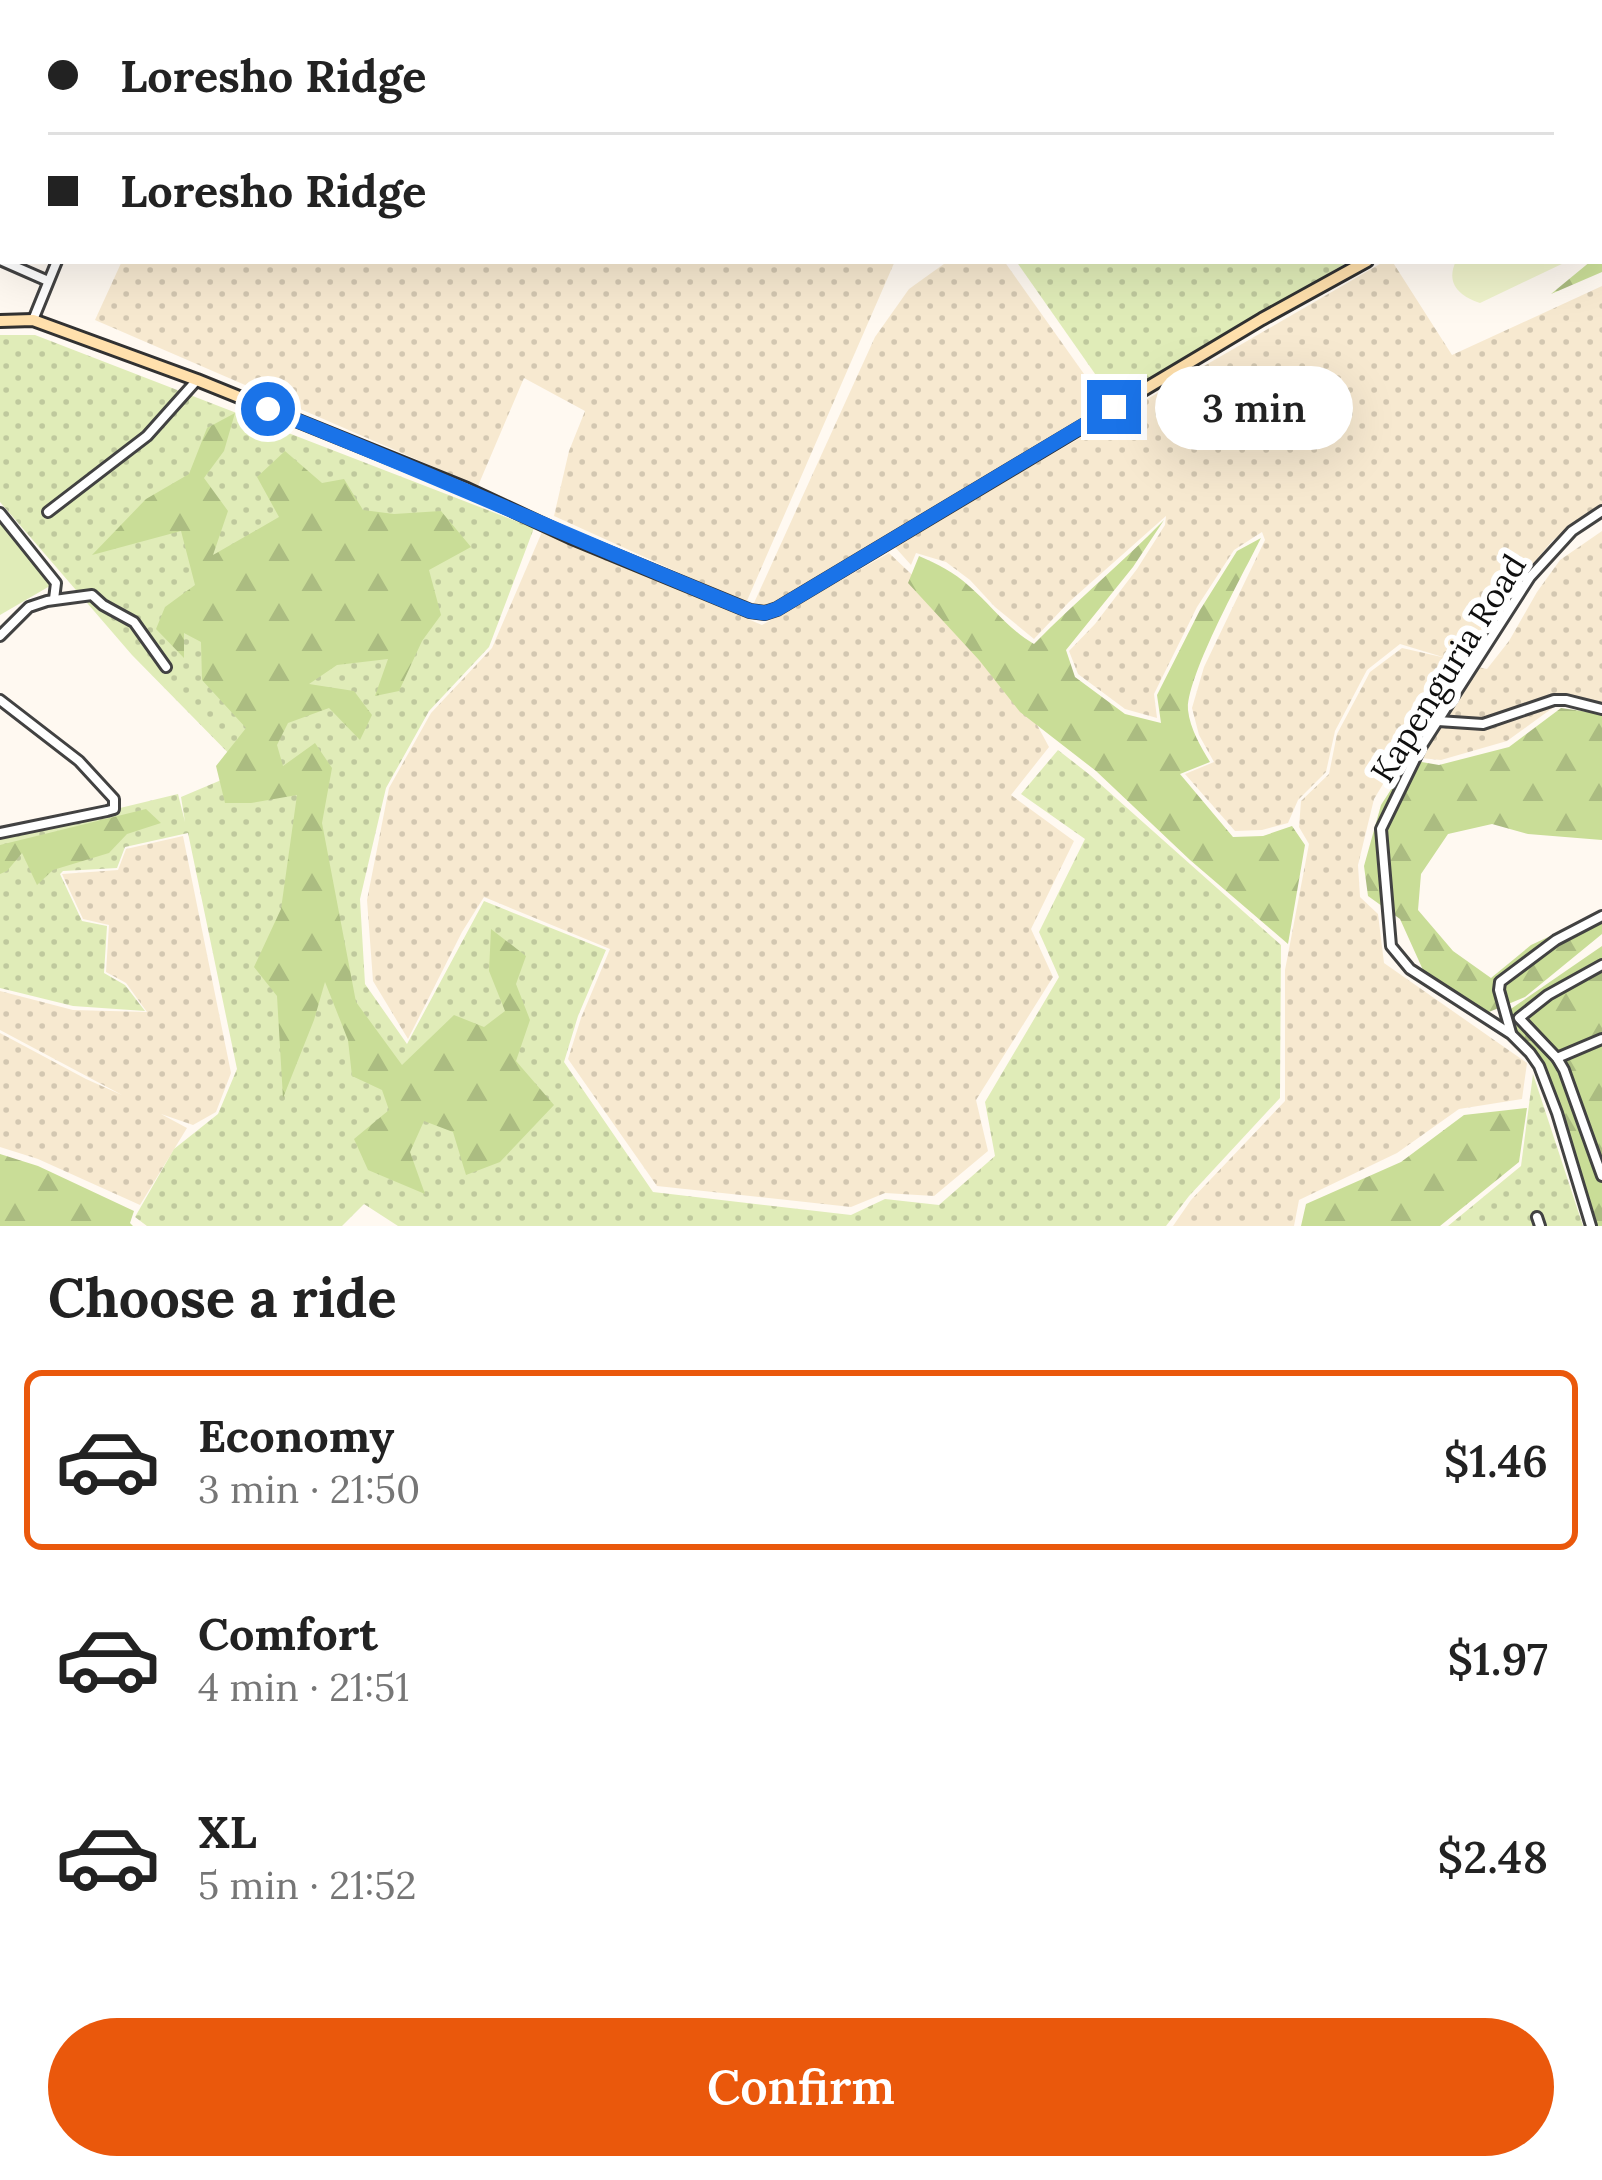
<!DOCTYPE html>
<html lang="en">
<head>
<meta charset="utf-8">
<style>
  body { margin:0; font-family:Lora,serif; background:#f2f2f2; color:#222; height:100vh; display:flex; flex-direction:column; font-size:45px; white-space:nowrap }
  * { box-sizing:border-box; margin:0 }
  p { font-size:39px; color:#767676 }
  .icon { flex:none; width:66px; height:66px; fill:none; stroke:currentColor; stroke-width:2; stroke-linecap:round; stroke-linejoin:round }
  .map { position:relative; height:1226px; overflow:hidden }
  .panel { display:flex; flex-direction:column; background:#fff; flex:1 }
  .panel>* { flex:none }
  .banner { position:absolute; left:0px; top:0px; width:1602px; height:264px; box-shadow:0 12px 48px #0002; display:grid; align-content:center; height:264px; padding:0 48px; background:#fff }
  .end { position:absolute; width:54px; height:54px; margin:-27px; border:15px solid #1a73e8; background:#fff; box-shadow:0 0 0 6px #fff }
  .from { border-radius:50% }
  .bubble { position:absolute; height:84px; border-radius:42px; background:#fff; box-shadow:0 12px 48px #0002; font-size:39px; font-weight:600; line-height:84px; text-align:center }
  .banner b { display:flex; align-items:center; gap:42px; height:114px; font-size:45px }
  .banner b+b { border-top:3px solid #e0e0e0 }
  .banner i { width:30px; height:30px; background:#222 }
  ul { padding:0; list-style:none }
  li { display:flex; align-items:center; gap:36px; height:180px; margin:0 24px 18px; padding:0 24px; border:6px solid transparent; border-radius:18px }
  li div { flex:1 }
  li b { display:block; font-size:45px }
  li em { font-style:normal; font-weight:600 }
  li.active { border-color:#ea580c }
  li>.icon { width:108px; height:108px; stroke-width:1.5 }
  h2 { padding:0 48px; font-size:54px; line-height:144px }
  .action { display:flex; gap:24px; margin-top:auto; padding:24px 48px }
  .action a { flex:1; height:138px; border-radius:72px; background:#ea580c; color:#fff; font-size:48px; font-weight:600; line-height:138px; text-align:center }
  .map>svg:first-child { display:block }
  .farmland { fill:url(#farmland-dots) }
  .grass { fill:url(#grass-dots) }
  .forest { fill:url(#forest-firs) }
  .park { fill:#e0ecb8 }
  .pitch { fill:#eff3cb }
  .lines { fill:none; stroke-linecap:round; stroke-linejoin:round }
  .street-casing { stroke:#424242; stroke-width:14 }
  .secondary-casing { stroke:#313131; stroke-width:16 }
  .street { stroke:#fff; stroke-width:8 }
  .secondary { stroke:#ffe0ac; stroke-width:10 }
  .route { stroke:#1a73e8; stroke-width:15 }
  .labels { text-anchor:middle; stroke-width:12; stroke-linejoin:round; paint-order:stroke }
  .street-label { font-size:33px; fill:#0f0f0f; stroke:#fff }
</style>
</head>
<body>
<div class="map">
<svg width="1602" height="1226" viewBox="0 0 1602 1226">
  <defs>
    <pattern id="farmland-dots" width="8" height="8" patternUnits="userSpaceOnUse" patternTransform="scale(3)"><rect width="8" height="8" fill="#f7e9d0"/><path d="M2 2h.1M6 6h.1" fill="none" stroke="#d3c7b1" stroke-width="1.8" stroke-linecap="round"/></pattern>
    <pattern id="grass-dots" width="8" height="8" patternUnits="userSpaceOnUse" patternTransform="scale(3)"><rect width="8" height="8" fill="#e0ecb8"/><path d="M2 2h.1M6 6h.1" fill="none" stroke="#bfc99d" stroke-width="1.8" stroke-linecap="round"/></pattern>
    <pattern id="forest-firs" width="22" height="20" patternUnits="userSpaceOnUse" patternTransform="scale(3)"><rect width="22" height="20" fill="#c9dd97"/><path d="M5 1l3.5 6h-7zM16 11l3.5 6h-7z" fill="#abbc81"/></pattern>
  </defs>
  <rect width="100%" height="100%" fill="#fff9f1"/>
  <g class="farmland">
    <polygon points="240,0 1010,0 1008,3 238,3"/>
    <polygon points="122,261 895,261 746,603 554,516 569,451 585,411 524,378 478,486 95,320"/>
    <polygon points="948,261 1004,261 1106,405 767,608 754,603 875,337 909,289"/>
    <polygon points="1385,261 1392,261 1452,355 1602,286 1602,506 1553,540 1531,566 1473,666 1487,669 1509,641 1537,592 1560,560 1602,531 1602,711 1558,704 1507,741 1441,760 1400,756 1374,799 1358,865 1360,897 1378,914 1384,963 1527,1063 1522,1099 1459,1109 1397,1153 1299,1200 1294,1226 1173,1226 1191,1200 1285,1101 1285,970 1309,844 1299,827 1301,801 1329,774 1337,734 1370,672 1402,648 1446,658 1400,644 1367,670 1335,731 1326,772 1298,800 1288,823 1262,830 1235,831 1185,774 1214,762 1199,735 1192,708 1204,667 1265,540 1262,532 1234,550 1197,607 1154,694 1157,718 1125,709 1078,674 1069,651 1095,624 1137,569 1165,525 1166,516 1069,602 1034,639 995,607 970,580 946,562 916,553 911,565 894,546"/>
    <polygon points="542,532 762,625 889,553 1002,660 1049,747 1011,795 1074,841 1031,929 1053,977 976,1100 988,1151 934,1196 885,1193 851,1207 657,1186 568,1059 581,1018 610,949 484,897 462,932 408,1039 373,981 367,900 389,788 431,713 492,648"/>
    <polygon points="183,836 231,1073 216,1112 193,1125 161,1114 187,1128 140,1205 38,1159 0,1147 0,1033 86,1079 122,1095 0,1030 0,991 73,1010 147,1012 126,983 106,972 109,925 83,919 62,874 118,870 126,849"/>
  </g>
  <g class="grass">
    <polygon points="1033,0 1602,0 1602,126 1599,128 1599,3 1031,3"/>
    <polygon points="1016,261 1350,261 1114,401"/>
    <polygon points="0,335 35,335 534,528 489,647 429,711 386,788 360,899 365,984 407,1044 484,901 606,950 578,1016 564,1062 653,1192 851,1215 885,1199 939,1205 995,1156 985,1102 1059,977 1039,932 1085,839 1021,794 1058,750 1090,775 1281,945 1280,1098 1189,1196 1166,1226 398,1226 364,1204 342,1226 147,1226 135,1217 174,1149 218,1114 237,1069 188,833 125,847 117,868 63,871 60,874 82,921 107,926 104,973 125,985 145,1011 73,1006 0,988 0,837 178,794 185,822 181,797 245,770 132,655 0,502"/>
    <polygon points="1533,1074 1583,1226 1448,1226 1521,1166"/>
  </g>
  <g class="forest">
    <polygon points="1599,127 1602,129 1602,272 1551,294 1591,261 1599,261"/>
    <polygon points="235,413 224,451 204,478 228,511 213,555 279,517 257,477 285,451 322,483 344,479 363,510 394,514 441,511 471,547 429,570 441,615 422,641 399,691 375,696 388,659 337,665 309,684 354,691 372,715 360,740 329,708 288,723 277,745 283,766 315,743 332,768 322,823 356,1002 402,1065 454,1015 484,1027 505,1011 489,971 491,929 526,956 516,984 530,1020 516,1061 554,1105 500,1162 466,1175 453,1132 424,1121 410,1152 425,1194 368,1170 354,1139 389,1110 382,1090 352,1076 348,1040 325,982 314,1020 283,1098 277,996 254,967 281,909 297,795 251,803 225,803 216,766 246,728 202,680 201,642 184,633 184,658 156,629 165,607 195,585 181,531 92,555 146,499 189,474 207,428"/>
    <path d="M1164,520L1133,567L1066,650L1075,677L1125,714L1161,723L1157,695L1200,610L1237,551L1261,538C1244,572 1186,677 1188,710C1190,729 1201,747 1210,762L1180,774L1233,837L1263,836L1292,826L1305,845L1288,944L1190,860L1096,771L1020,712L979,660L908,583L919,556C937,564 954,572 969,586C991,605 1008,629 1034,644C1076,601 1122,563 1164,520Z"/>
    <polygon points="1561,708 1602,714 1602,840 1528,834 1492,824 1448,834 1421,874 1418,910 1453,951 1491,978 1531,945 1602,912 1602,934 1525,997 1477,1017 1423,970 1400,919 1368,896 1364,866 1381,805 1410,760 1439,765 1509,747"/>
    <polygon points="146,809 161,823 127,834 109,853 53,870 37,885 22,853 7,871 0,874 0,845"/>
    <polygon points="1602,946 1602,1226 1594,1226 1542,1060 1499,1017"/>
    <polygon points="1527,1108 1519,1162 1440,1226 1301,1226 1306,1204 1401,1162 1464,1115"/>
    <polygon points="0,1154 38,1166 134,1211 130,1223 133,1226 0,1226"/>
  </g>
  <polygon class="park" points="0,516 55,583 0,615"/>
  <path class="pitch" d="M1456,261H1568L1480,303C1460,296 1445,284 1456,261Z"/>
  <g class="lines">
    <g class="street-casing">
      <g id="street">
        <polyline points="0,53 3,46"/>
        <polyline points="0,260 48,281"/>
        <polyline points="33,320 57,261"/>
        <polyline points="48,512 147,436 197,380"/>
        <polyline points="0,513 56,583 54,599"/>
        <polyline points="0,636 29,607 47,601 92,595 103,605 134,622 166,667"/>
        <polyline points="0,700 79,761 114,799 114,809 107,811 0,833"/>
        <polyline points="1438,721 1483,724 1554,700 1566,700 1602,709"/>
        <polyline points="1602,965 1548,995 1519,1018 1557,1058 1564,1070 1602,1176"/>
        <polyline points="1511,1033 1499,990 1500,982 1556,940 1602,916"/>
        <polyline points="1557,1058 1602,1039"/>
        <polyline points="1537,1217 1540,1226"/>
        <polyline points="1591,1226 1557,1113 1539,1066 1530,1053 1511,1034 1410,969 1391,946 1381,829 1421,747 1530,577 1572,531 1602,511"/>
      </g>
    </g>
    <g class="secondary-casing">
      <g id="secondary">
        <polyline points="1599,134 1602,132"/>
        <polyline points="0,321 33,320 197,380 467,489 570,537 750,611 765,613 777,609 1262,319 1367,261"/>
      </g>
    </g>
    <use href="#street" class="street"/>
    <use href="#secondary" class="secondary"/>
  </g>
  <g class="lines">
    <path class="route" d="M268,409C430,473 588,545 750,611L765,613L777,609L1114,407"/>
  </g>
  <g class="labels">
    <g class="street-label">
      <text transform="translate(1448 668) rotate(-58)" y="12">Kapenguria Road</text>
    </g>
  </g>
</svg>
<i class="end from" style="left:268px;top:409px"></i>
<i class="end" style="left:1114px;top:407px"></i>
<div class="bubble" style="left:1155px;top:366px;width:198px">3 min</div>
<div class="banner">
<b><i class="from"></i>Loresho Ridge</b>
<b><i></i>Loresho Ridge</b>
</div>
</div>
<section class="panel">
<h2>Choose a ride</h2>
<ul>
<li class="active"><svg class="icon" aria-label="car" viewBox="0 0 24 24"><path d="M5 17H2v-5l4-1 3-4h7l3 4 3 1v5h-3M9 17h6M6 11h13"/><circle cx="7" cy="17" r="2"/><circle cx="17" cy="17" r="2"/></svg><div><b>Economy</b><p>3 min · 21:50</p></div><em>$1.46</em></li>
<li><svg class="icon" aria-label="car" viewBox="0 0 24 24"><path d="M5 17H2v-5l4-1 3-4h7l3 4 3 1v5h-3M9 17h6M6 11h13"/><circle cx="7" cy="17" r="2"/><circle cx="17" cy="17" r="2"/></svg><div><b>Comfort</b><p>4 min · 21:51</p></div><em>$1.97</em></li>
<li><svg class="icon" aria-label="car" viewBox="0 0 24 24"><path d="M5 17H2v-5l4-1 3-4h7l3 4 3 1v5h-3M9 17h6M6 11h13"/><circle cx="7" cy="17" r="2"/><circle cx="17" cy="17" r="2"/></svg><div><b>XL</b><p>5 min · 21:52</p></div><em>$2.48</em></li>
</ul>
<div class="action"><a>Confirm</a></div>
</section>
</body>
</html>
